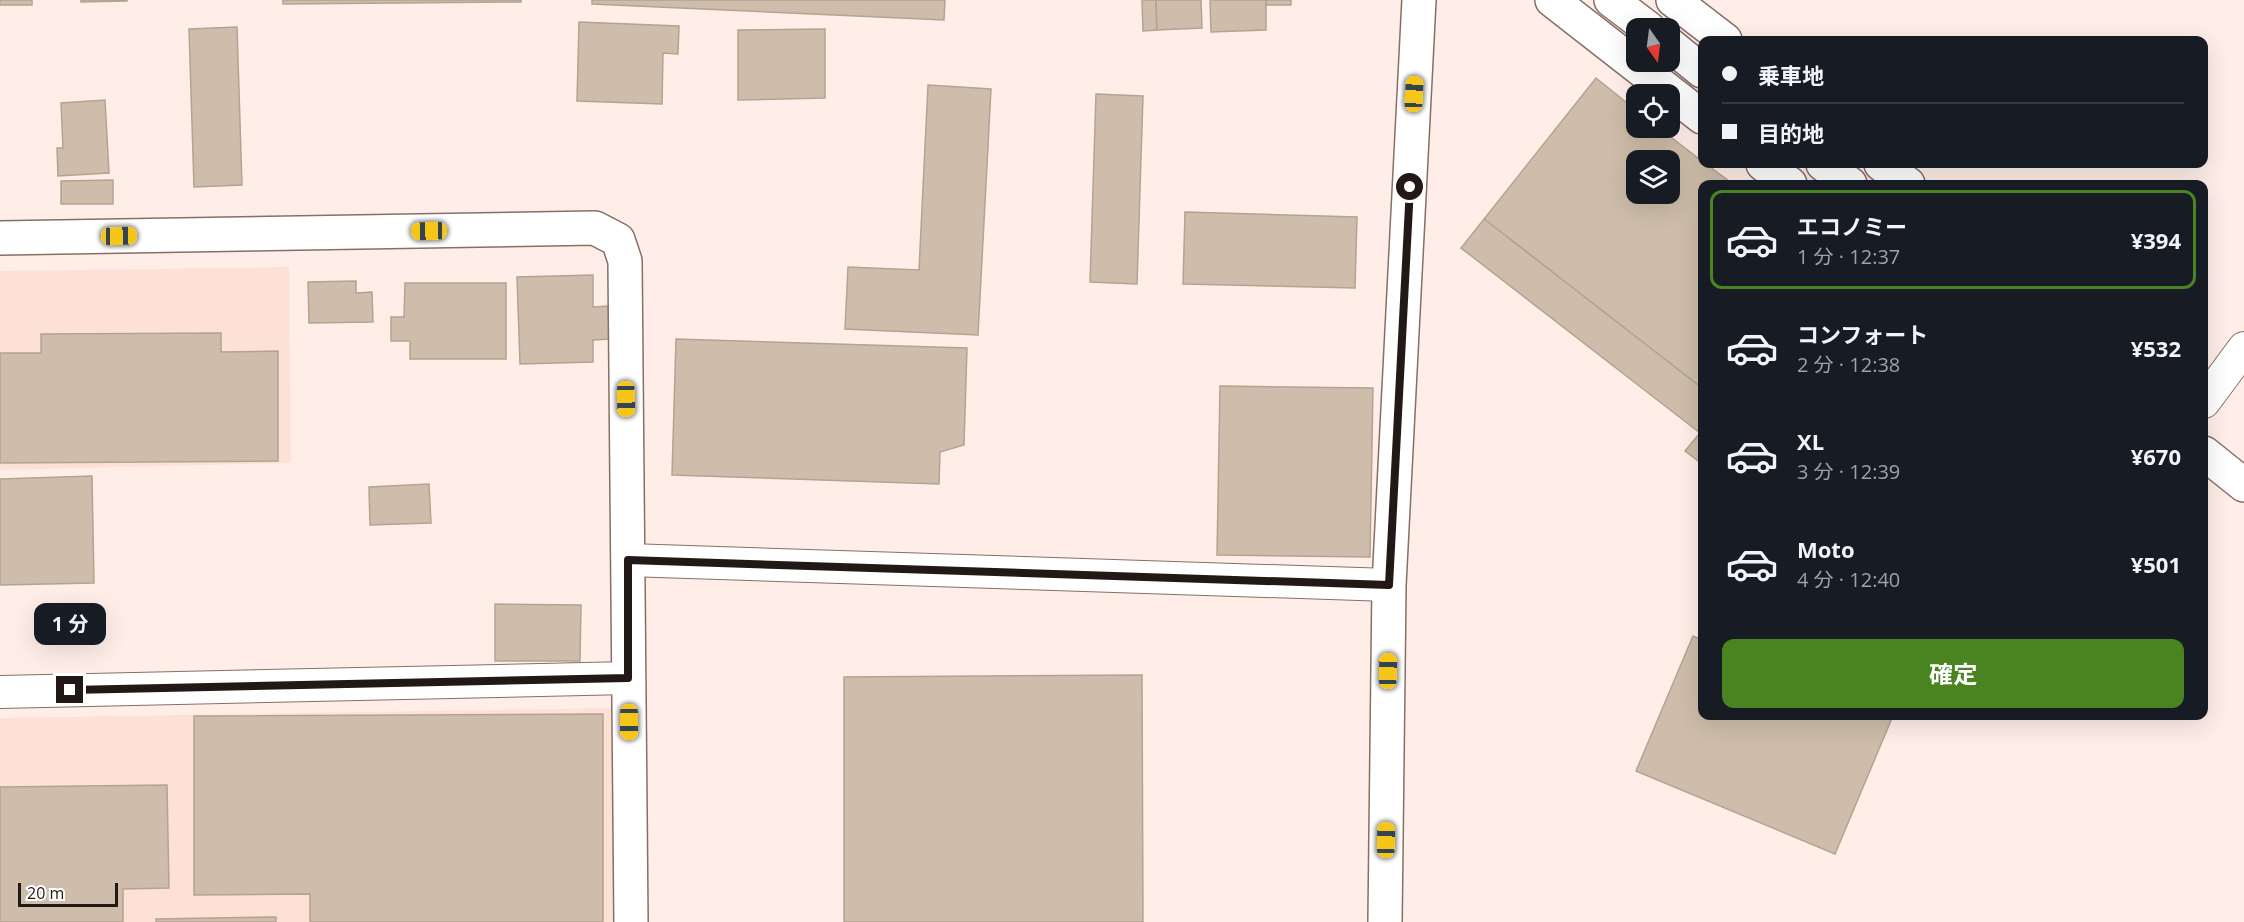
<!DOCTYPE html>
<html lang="ja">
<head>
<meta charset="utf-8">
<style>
  body { margin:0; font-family:"Open Sans","Noto Sans JP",sans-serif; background:#20242c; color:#f1f3f6; height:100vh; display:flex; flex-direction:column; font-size:22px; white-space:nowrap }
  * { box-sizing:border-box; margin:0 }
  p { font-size:20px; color:#9ea1a6 }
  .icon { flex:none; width:33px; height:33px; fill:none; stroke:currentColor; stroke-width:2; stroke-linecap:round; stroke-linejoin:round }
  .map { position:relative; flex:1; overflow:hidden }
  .details { position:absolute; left:1698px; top:180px; width:510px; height:540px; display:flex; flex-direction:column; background:#171b24; border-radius:12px; box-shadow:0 6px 24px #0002 }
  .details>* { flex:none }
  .hud { position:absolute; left:1698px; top:36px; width:510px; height:132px; border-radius:12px; box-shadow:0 6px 24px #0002; display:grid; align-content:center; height:132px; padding:0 24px; background:#171b24 }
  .needle { width:39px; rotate:166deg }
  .fabs { position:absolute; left:1626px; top:18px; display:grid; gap:12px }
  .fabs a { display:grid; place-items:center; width:54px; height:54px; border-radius:12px; background:#171b24; box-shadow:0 6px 24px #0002; font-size:30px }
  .scale { position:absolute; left:18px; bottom:15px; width:100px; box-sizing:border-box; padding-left:6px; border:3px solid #221916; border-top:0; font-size:16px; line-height:21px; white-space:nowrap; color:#221916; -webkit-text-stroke:4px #fff; paint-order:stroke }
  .end { position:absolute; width:27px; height:27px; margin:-14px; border:8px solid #221916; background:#fff; box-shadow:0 0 0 3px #fff }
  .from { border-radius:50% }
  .bubble { position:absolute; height:42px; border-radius:12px; background:#171b24; box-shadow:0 6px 24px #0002; font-size:20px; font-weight:700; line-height:42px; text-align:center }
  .car { position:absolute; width:18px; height:36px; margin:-18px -9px; border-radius:8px; box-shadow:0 0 4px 2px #0007; background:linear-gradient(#f5c518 24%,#345 0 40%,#f5c518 0 76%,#345 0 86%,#f5c518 0) }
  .hud b { display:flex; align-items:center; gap:21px; height:57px; font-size:22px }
  .hud b+b { border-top:2px solid #363941 }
  .hud i { width:15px; height:15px; background:#f1f3f6 }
  ul { padding:10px 0 0; list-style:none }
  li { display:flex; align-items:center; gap:18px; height:99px; margin:0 12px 9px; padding:0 12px; border:3px solid transparent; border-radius:12px }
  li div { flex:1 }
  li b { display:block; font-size:22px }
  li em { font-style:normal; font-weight:700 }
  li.selected { border-color:#498420 }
  li>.icon { width:54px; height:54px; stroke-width:1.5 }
  .button { display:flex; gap:12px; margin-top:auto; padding:12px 24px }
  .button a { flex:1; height:69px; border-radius:12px; background:#498420; color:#fff; font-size:24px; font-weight:700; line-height:69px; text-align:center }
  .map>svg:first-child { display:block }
  .built { fill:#fde1d7 }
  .building { fill:#cebdaa; stroke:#b3a390; stroke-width:1.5; fill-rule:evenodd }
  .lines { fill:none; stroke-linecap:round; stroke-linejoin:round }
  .street-casing { stroke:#866f66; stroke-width:34 }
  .secondary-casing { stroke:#866f66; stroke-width:36 }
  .street { stroke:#fff; stroke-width:32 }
  .secondary { stroke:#fff; stroke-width:33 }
  .route { stroke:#221916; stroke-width:8 }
</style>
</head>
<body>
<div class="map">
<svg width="2244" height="922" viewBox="0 0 2244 922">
  <rect width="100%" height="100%" fill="#ffeee8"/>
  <g class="built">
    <polygon points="289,267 291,463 0,470 0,271"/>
    <polygon points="612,708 618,922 0,922 0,718"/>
  </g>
  <g class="building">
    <rect x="0" y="0" width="32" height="5"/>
    <polygon points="81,0 127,0 127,1 81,2"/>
    <polygon points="283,0 521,0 521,2 283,4"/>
    <polygon points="592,0 945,0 944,20 592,4"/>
    <polygon points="1142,0 1156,0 1157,30 1143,31"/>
    <polygon points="1156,0 1201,0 1202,28 1157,30"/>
    <polygon points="1210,0 1266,0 1266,30 1211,32"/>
    <rect x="1266" y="0" width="25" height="5"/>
    <polygon points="579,22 679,26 678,54 663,53 662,104 577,101"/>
    <polygon points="237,27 242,185 194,187 189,29"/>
    <polygon points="825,29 825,98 738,100 738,30"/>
    <path d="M1596,78L1636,110V128H1659L1702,161V164H1706L1733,184H1702V388L1484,219ZM1636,160H1670V194H1636Z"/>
    <polygon points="928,85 991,89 978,335 845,329 848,267 919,270"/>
    <polygon points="1096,94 1143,96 1137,284 1090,282"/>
    <polygon points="105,100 109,173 58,176 57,148 63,148 61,103"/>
    <polygon points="113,180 113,204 61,204 61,181"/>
    <polygon points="1185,212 1357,217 1355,288 1183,284"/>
    <polygon points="1484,219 1702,388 1702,464 1685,451 1700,433 1461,248"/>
    <polygon points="593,275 593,307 608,306 610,339 593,340 593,362 520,364 517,277"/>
    <polygon points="356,281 356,293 372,292 373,322 309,323 308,282"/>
    <polygon points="405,283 506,283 506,359 410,359 410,341 391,341 391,317 404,317"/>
    <polygon points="221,333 221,352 278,351 278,461 0,463 0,353 41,353 41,334"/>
    <polygon points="676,339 967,348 964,445 940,452 939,484 672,475"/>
    <polygon points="1220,386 1373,388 1370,557 1217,555"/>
    <polygon points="92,476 94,583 0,585 0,479"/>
    <polygon points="429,484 431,523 370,525 369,487"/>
    <polygon points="495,604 581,605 580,661 495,661"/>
    <polygon points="1693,636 1702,640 1702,716 1885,716 1892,718 1835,854 1636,771"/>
    <polygon points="1142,675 1143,922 844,922 844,677"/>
    <polygon points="603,714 603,922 310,922 310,894 194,895 194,716"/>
    <polygon points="167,785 169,888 123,889 123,922 0,922 0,787"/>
    <polygon points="276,917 276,922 156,922 156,919"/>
  </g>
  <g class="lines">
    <g class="street-casing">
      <g id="street">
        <polyline points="2204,402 2244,348"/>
        <polyline points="628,560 1389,585"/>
        <polyline points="0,692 628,678"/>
      </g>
    </g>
    <g class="secondary-casing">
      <g id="secondary">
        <polyline points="1552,0 1702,117"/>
        <polyline points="1611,0 1648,28"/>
        <polyline points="1673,0 1725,40"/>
        <polyline points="1670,45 1702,71"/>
        <polyline points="1763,164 1790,184"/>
        <polyline points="1823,164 1850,184"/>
        <polyline points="1881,164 1908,184"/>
        <polyline points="0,238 595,228 618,240 625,261 631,922"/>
        <polyline points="2204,453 2244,485"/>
        <polyline points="1385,922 1389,585 1419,0"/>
      </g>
    </g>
    <use href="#street" class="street"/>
    <use href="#secondary" class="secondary"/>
  </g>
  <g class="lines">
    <polyline class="route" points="70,690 628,678 628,560 1389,585 1410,187"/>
  </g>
</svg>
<div class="fabs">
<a><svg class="needle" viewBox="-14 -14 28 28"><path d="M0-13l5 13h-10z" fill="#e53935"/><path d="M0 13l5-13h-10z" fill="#9ea1a6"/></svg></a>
<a><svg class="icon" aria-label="locate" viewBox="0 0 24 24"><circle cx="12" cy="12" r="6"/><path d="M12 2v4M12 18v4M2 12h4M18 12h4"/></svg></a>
<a><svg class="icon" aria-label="layers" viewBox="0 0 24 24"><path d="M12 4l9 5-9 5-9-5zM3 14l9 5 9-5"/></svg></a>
</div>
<div class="scale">20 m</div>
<i class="end from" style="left:1410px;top:187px"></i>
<i class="end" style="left:70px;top:690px"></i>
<div class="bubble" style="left:34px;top:603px;width:72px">1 分</div>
<i class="car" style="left:1414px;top:94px;rotate:3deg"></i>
<i class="car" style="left:429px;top:231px;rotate:269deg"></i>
<i class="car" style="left:119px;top:236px;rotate:89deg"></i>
<i class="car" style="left:626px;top:399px;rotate:179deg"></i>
<i class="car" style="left:1388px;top:671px;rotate:1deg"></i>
<i class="car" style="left:629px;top:722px;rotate:180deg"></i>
<i class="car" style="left:1386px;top:840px;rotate:1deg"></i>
<div class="hud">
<b><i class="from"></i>乗車地</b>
<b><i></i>目的地</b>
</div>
<section class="details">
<ul>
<li class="selected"><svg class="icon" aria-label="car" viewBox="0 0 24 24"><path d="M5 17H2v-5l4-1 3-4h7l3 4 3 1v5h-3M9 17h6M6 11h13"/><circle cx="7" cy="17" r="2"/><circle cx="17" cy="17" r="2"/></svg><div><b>エコノミー</b><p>1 分 · 12:37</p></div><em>¥394</em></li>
<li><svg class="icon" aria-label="car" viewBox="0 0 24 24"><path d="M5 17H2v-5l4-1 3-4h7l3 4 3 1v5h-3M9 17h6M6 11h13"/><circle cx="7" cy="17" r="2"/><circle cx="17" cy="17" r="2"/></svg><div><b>コンフォート</b><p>2 分 · 12:38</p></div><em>¥532</em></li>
<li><svg class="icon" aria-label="car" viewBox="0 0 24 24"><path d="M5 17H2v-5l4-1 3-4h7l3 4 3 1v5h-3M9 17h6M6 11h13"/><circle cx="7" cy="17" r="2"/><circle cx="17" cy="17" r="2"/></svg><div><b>XL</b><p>3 分 · 12:39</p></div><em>¥670</em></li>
<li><svg class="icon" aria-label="car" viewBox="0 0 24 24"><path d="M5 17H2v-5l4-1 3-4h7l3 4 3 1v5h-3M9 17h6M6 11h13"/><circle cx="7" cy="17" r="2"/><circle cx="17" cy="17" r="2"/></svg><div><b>Moto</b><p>4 分 · 12:40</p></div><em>¥501</em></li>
</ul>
<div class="button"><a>確定</a></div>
</section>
</div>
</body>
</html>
